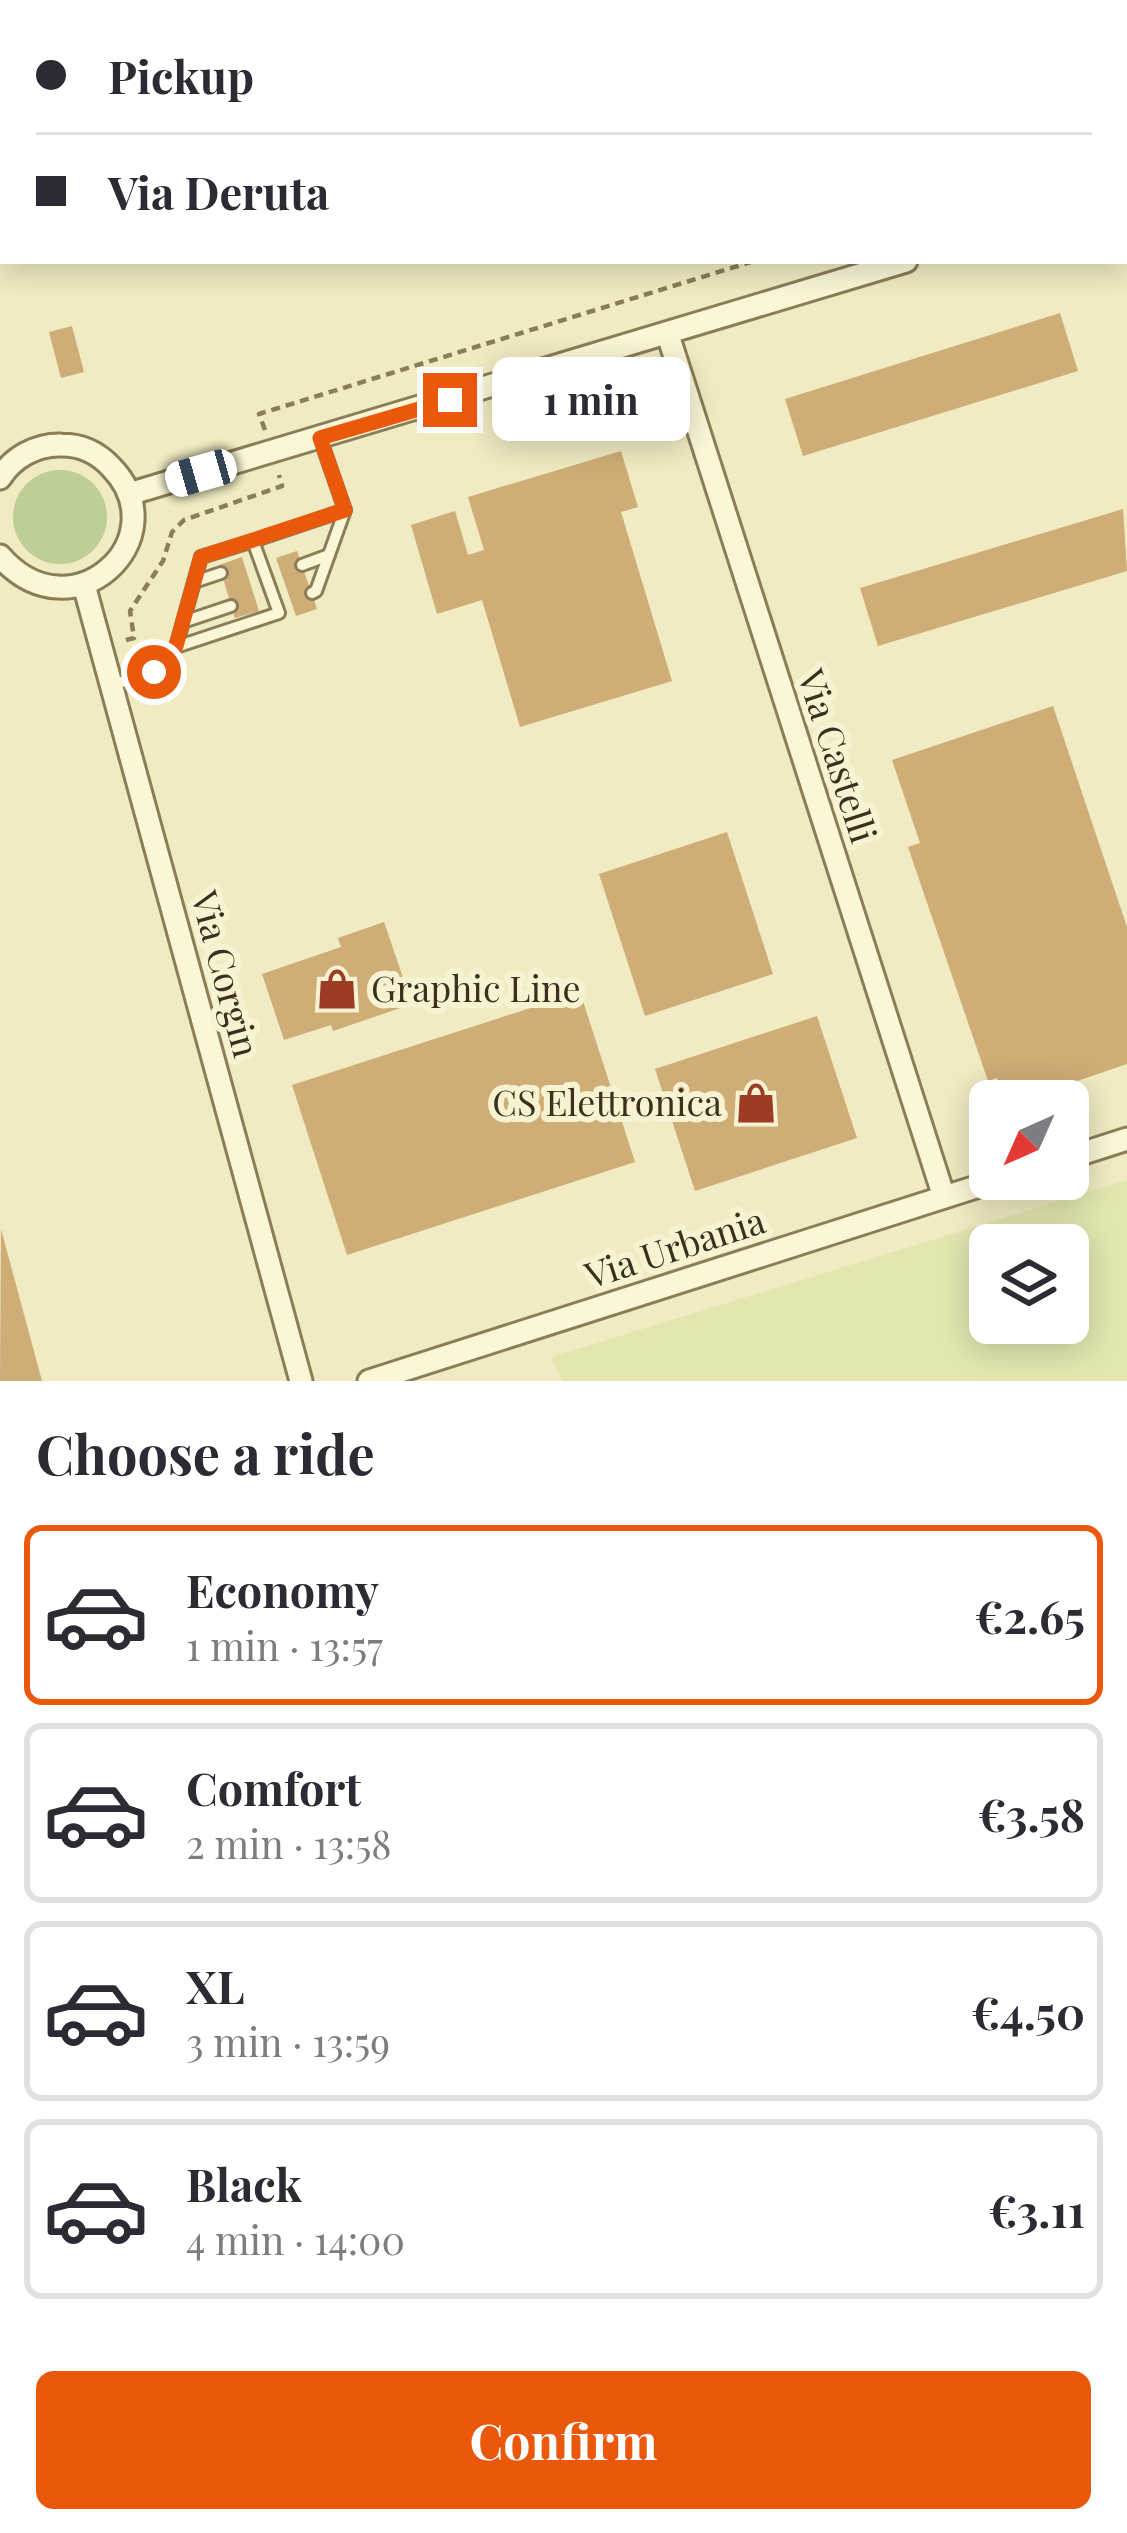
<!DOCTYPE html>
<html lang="en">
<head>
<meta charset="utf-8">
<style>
  body { margin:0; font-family:"Playfair Display",serif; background:#f7f7f7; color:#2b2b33; height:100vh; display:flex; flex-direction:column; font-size:45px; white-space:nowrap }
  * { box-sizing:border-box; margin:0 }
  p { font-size:39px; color:#7c7c81 }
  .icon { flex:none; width:66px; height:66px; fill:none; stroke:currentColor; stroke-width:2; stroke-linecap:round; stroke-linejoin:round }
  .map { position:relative; height:1381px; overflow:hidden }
  .details { display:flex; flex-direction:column; background:#fff; flex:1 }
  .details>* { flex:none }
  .guide { position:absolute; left:0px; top:0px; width:1128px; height:264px; box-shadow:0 6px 30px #0003; display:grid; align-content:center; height:264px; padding:0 36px; background:#fff }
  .needle { width:78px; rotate:225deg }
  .controls { position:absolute; left:969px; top:1080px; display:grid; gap:24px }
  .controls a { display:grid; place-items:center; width:120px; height:120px; border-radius:18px; background:#fff; box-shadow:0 6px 30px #0003; font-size:60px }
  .end { position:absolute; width:54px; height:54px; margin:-27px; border:15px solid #ea580c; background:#fff; box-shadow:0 0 0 6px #fff }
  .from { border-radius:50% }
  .bubble { position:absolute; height:84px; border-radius:18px; background:#fff; box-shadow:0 6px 30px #0003; font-size:39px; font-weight:700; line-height:84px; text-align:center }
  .car { position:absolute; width:36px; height:72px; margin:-36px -18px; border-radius:15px; box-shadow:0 0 9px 3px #0007; background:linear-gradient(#fff 24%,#345 0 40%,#fff 0 76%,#345 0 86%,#fff 0) }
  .guide b { display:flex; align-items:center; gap:42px; height:114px; font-size:45px }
  .guide b+b { border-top:3px solid #e1e1e2 }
  .guide i { width:30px; height:30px; background:#2b2b33 }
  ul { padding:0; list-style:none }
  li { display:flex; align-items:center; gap:36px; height:180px; margin:0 24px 18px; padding:0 12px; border:6px solid #e1e1e2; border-radius:18px }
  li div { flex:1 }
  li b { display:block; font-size:45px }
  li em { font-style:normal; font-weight:700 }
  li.selected { border-color:#ea580c }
  li>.icon { width:108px; height:108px; stroke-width:1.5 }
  h2 { padding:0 36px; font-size:54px; line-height:144px }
  .cta { display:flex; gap:24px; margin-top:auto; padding:24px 36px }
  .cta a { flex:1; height:138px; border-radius:18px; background:#ea580c; color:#fff; font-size:48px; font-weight:700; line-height:138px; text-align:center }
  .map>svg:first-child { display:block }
  .farmland { fill:#e4e6af; fill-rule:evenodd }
  .green { fill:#bdce96 }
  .building { fill:#cfad76 }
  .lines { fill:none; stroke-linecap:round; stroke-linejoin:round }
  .lane-casing { stroke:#8a7d58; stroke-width:16 }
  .street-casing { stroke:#8a7d58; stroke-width:27 }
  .path { stroke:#8a7d58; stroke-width:4.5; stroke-dasharray:9 6; stroke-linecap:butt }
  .lane { stroke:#faf6d6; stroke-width:10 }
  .street { stroke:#faf6d6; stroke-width:21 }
  .route { stroke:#ea580c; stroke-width:15 }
  .labels { text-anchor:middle; stroke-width:12; stroke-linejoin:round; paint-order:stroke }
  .street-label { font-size:36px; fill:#3a311d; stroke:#f7f3d2 }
  .poi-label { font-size:36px; fill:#3a311d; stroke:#f7f3d2; text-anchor:start }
</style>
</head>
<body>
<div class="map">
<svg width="1127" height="1381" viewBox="0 0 1127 1381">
  <rect width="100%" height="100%" fill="#f0ebc2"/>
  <path class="farmland" d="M1127,1180V1381H563L551,1357ZM990,1245H1068V1323H990Z"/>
  <circle class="green" cx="60" cy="517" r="47"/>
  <g class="building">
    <polygon points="1060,313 1078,371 803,456 785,399"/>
    <polygon points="72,326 84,372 61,378 49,332"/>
    <polygon points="621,451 638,507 621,512 672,681 520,727 482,600 437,614 411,525 455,511 468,555 484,550 468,497"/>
    <polygon points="1123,509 1127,571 878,646 860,588"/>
    <polygon points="297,551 317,609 296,616 276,558"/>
    <polygon points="242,557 259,611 235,618 219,565"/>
    <polygon points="1053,706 1127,927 1127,1064 1019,1101 1005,1101 997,1078 988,1081 908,847 920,843 892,760"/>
    <polygon points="727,832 773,974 645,1016 599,874"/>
    <polygon points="384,922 412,1004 333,1031 331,1025 284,1040 262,974 341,947 338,938"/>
    <polygon points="580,992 635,1162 347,1255 292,1085"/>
    <polygon points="817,1016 857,1138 695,1191 655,1069"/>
    <polygon points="1,1229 42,1381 0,1381"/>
  </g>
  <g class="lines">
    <g class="lane-casing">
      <g id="lane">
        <polyline points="302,565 329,555"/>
        <polyline points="194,582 221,573"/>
        <polyline points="312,593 316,591 345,510"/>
        <polyline points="183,622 231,606"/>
        <polyline points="176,647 201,557 253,541"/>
        <polyline points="112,685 154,672 176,647 279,613 253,541 345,510 320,438"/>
      </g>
    </g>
    <g class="street-casing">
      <g id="street">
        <polyline points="1125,193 1127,192"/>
        <polyline points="668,335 944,1197"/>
        <path d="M0,478C13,457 37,444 62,445C81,445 98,453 111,467C180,538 72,639 0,556"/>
        <polyline points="129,494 906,261"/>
        <polyline points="84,585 301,1381"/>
        <polyline points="1068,1158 1127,1139"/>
        <polyline points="369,1381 1001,1179"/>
      </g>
    </g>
    <g class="path">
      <polyline points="1125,145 1127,145"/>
      <polyline points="265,430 259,414 754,261"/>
      <polyline points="126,640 134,638 130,611 163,561 172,532 184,520 282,486 279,475"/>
    </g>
    <use href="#lane" class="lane"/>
    <use href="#street" class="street"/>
  </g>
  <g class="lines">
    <polyline class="route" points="154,672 176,646 201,557 345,510 320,438 450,400"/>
  </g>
  <defs>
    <g id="shop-bare" transform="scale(3.24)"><path d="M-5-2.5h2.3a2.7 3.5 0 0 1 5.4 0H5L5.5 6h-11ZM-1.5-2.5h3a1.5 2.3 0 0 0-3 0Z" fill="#9c3c26" stroke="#f7f3d2" stroke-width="2.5" paint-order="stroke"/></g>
  </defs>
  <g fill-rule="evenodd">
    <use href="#shop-bare" x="337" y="989"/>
    <use href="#shop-bare" x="756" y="1103"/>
  </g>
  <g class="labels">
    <g class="street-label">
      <text transform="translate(837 756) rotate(72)" y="13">Via Castelli</text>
      <text transform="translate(225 974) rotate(75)" y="13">Via Corgin</text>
      <text transform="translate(675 1248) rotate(-18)" y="13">Via Urbania</text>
    </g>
    <g class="poi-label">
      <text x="371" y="1002">Graphic Line</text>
      <text x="722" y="1116" text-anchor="end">CS Elettronica</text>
    </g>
  </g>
</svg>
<div class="controls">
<a><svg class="needle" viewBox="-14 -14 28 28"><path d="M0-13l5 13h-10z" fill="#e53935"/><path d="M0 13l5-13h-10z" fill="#7c7c81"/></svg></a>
<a><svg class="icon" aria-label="layers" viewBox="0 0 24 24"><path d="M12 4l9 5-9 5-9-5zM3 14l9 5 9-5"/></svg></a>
</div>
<i class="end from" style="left:154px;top:672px"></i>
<i class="end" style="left:450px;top:400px"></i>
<div class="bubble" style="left:492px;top:357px;width:198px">1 min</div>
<i class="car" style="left:201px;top:473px;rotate:254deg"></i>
<div class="guide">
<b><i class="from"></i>Pickup</b>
<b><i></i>Via Deruta</b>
</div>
</div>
<section class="details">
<h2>Choose a ride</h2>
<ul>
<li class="selected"><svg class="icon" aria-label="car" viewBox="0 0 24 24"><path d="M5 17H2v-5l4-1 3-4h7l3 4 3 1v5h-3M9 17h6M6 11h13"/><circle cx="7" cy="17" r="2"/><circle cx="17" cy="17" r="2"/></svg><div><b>Economy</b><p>1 min · 13:57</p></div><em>€2.65</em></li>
<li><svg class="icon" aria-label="car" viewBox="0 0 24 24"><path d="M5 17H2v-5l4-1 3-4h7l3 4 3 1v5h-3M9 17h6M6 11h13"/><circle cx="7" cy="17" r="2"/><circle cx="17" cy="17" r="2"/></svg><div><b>Comfort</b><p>2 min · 13:58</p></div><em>€3.58</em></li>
<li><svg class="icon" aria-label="car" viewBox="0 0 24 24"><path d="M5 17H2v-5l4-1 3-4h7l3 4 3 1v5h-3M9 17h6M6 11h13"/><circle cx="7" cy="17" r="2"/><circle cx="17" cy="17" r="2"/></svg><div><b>XL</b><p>3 min · 13:59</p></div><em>€4.50</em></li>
<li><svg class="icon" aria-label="car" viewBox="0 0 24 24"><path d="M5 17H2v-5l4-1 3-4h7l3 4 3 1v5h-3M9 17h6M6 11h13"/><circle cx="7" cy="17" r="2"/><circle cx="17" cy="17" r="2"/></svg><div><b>Black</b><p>4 min · 14:00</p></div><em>€3.11</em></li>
</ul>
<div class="cta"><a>Confirm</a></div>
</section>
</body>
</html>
